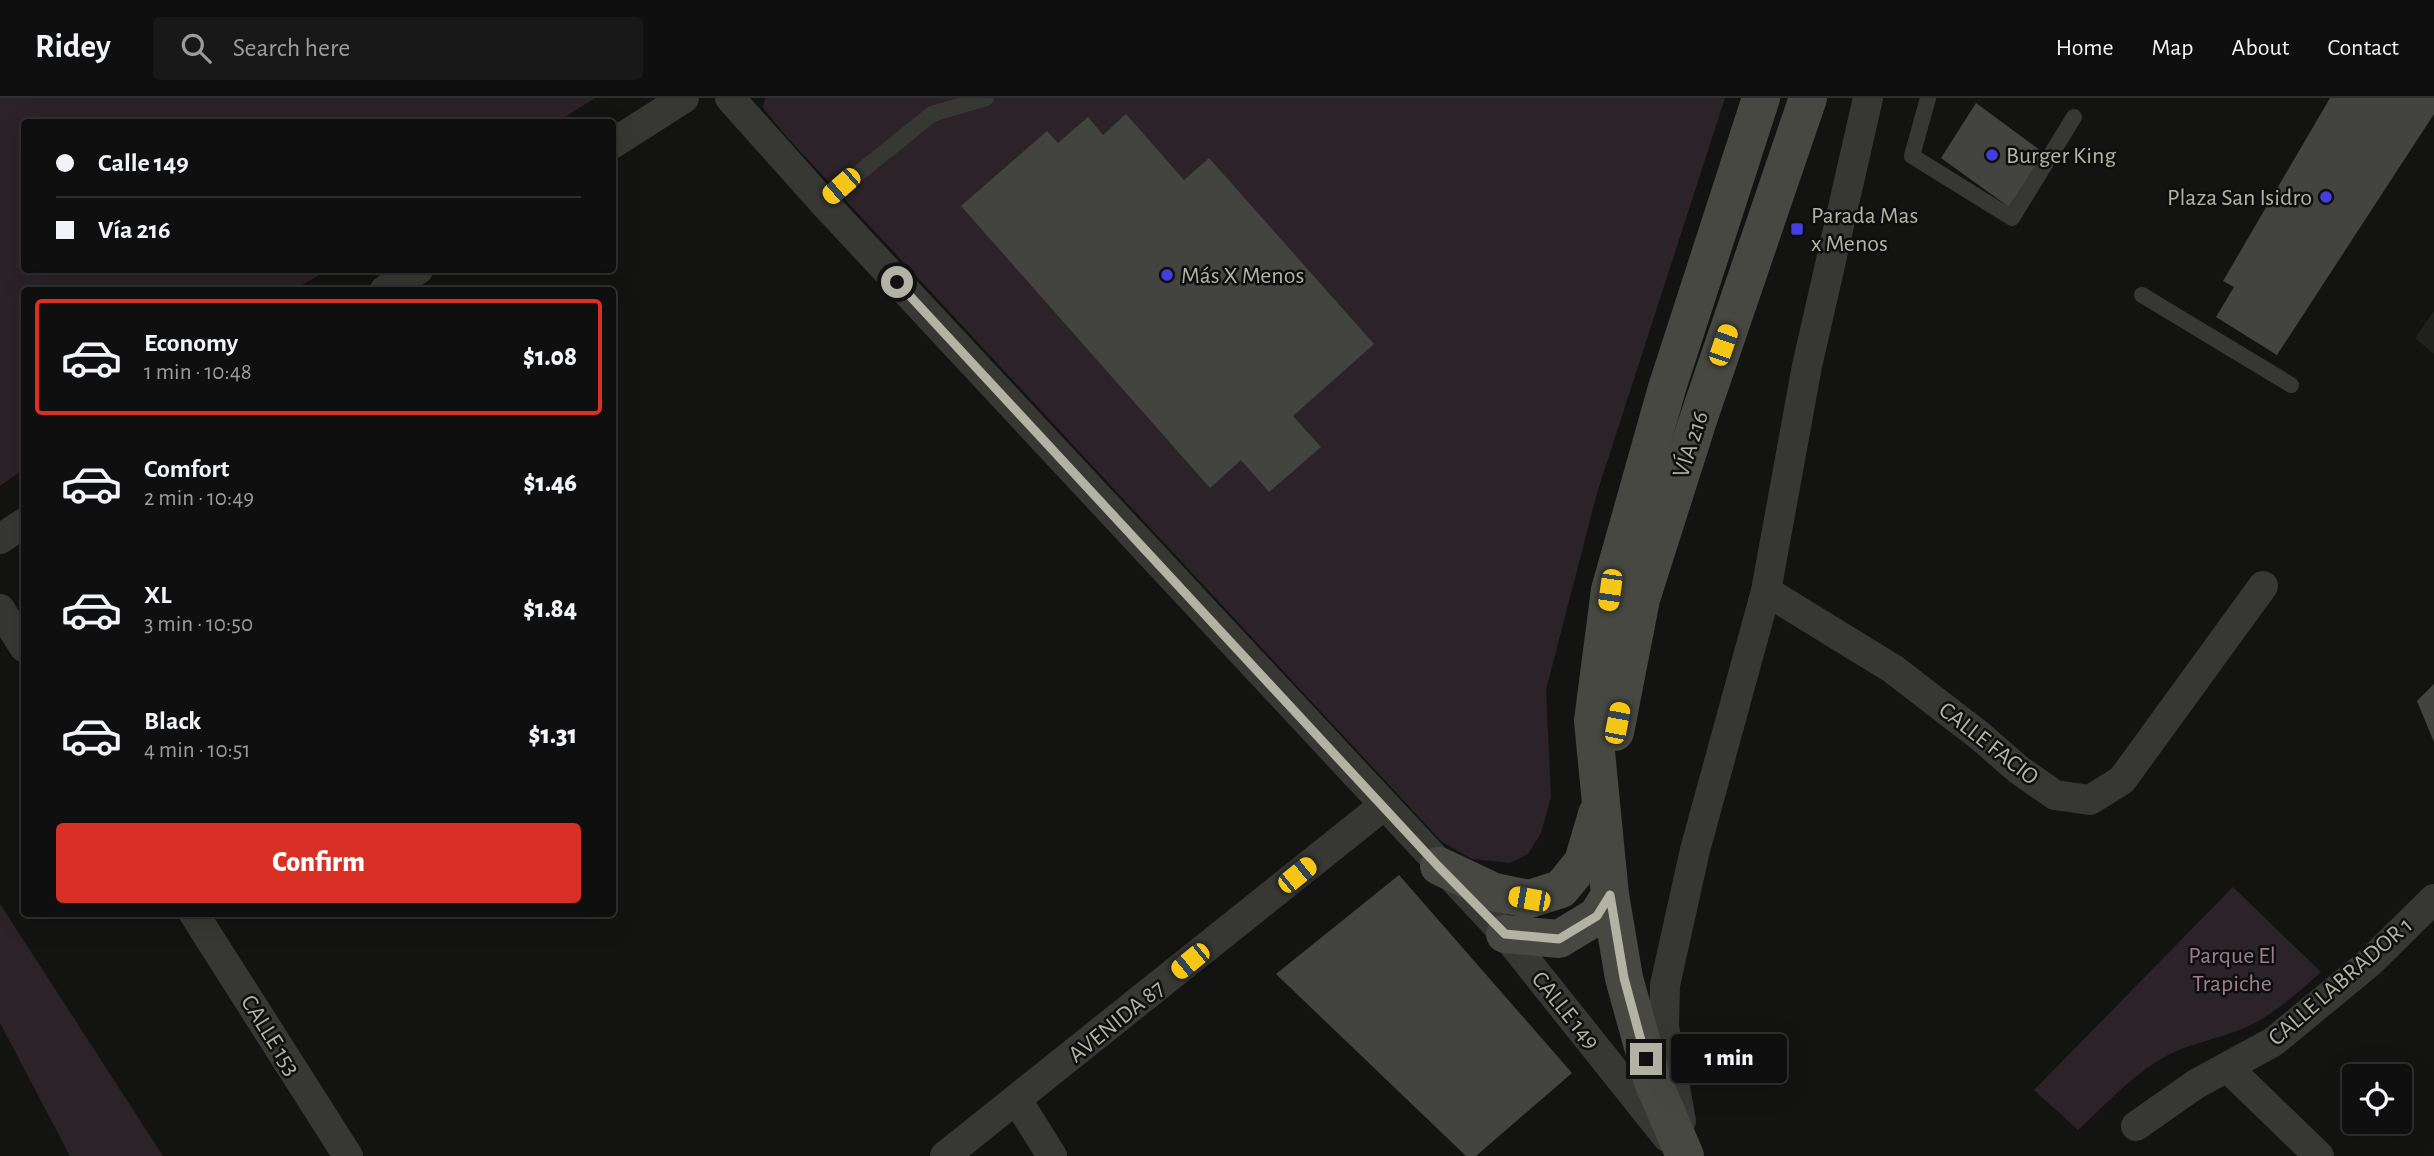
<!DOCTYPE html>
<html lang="en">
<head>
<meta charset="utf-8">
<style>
  body { margin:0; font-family:"Alegreya Sans",sans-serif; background:#171817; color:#f1f3f6; height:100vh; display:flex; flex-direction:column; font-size:26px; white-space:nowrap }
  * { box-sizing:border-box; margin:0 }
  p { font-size:23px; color:#9b9c9e }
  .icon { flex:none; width:38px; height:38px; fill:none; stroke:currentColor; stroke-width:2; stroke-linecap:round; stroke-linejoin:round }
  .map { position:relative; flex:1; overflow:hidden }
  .sheet { position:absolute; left:21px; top:189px; width:595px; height:630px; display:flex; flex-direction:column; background:#0e0f0e; border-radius:7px; box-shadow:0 7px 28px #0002,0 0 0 2px #2e2f2e }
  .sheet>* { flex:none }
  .hud { position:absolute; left:21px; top:21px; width:595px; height:154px; border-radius:7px; box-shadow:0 7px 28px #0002,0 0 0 2px #2e2f2e; display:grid; align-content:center; height:154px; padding:0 35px; background:#0e0f0e }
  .controls { position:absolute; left:2342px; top:966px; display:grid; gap:14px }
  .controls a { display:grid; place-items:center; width:70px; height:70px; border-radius:7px; background:#0e0f0e; box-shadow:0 7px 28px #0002,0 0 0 2px #2e2f2e; font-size:35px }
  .end { position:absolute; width:32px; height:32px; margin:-16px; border:9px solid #b2b3a5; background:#111; box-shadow:0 0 0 4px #111 }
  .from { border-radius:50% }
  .bubble { position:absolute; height:49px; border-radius:7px; background:#0e0f0e; box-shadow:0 7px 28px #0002,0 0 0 2px #2e2f2e; font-size:23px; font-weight:800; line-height:49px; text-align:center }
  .car { position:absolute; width:21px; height:42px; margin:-21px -10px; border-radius:9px; box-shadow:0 0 5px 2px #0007; background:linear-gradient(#f5c518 24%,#345 0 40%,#f5c518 0 76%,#345 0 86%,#f5c518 0) }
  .hud b { display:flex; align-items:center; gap:24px; height:66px; font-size:26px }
  .hud b+b { border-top:2px solid #2e2f2e }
  .hud i { width:18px; height:18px; background:#f1f3f6 }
  ul { padding:12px 0 0; list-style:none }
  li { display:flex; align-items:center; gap:21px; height:116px; margin:0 14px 10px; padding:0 21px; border:4px solid transparent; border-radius:7px }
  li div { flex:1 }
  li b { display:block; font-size:26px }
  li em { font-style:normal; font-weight:800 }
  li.current { border-color:#d93025 }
  li>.icon { width:63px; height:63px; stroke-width:1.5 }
  .action { display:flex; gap:14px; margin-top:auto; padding:14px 35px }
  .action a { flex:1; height:80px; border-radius:7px; background:#d93025; color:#fff; font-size:28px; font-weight:800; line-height:80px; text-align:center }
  header { display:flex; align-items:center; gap:42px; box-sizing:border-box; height:98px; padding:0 35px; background:#0e0f0e; border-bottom:2px solid #2e2f2e }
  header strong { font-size:33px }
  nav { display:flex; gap:38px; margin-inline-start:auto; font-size:24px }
  .search { width:490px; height:63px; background:#171817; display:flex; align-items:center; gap:18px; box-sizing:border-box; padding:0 24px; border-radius:7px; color:#9b9c9e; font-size:26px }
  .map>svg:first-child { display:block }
  .built { fill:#20211e }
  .green { fill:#2b2327 }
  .building { fill:#43443f }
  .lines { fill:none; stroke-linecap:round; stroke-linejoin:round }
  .service { stroke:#373834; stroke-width:16 }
  .minor { stroke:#373834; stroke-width:30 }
  .secondary { stroke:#474842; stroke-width:38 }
  .route { stroke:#b2b3a5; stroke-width:9 }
  .poi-dot { fill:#433ee0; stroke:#0e0f0d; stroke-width:2.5 }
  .labels { text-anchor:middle; stroke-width:5; stroke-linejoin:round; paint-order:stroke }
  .poi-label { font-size:24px; fill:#b2b3a5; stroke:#0e0f0d; text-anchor:start }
  .street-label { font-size:24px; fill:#b2b3a5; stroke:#0e0f0d }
  .park-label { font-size:24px; fill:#9c7e8f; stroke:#0e0f0d }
</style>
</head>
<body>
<header>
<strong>Ridey</strong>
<div class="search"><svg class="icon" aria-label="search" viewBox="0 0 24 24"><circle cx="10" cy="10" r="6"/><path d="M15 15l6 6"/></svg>Search here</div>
<nav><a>Home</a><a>Map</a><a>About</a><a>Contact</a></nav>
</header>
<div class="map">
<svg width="2434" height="1058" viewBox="0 0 2434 1058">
  <rect width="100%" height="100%" fill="#131412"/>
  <polygon class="built" points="2434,213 2434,256 2415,240"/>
  <g class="green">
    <polygon points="0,0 595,0 557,24 24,24 24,172 327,172 294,192 24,192 24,371 0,388"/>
    <polygon points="765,0 1725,0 1597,395 1546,592 1551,699 1541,735 1528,756 1510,765 1472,761 1442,744 785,37 763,10"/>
    <path d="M2233,789L2321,874C2296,896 2273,918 2242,931C2214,942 2182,947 2156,964C2128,982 2103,1009 2078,1032L2034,992Z"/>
    <polygon points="0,806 163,1058 70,1058 0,925"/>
  </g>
  <g class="building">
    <polygon points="2330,0 2434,0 2434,16 2277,257 2216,219 2234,189 2223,183"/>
    <polygon points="1976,5 2044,55 2009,109 1941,60"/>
    <polygon points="1126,16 1184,82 1209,60 1374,246 1293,318 1321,349 1269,394 1241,362 1210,390 961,108 1047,33 1058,45 1088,19 1103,37"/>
    <polygon points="2434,586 2434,644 2417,603"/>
    <polygon points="1399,777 1572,975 1476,1058 1466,1058 1276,876"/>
  </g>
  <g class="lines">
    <g class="service">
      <polyline points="1928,0 1912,58 2012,120 2074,19"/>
      <polyline points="823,104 932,16 986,0"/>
      <polyline points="2142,197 2291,287"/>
    </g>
    <g class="minor">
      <polyline points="730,0 823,104 1505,836 1667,1039"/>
      <polyline points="612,46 684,0"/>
      <polyline points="385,192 418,172"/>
      <polyline points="0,441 24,425"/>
      <polyline points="1766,493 1893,571 1980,638 2019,672 2055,697 2090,702 2122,682 2263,488"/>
      <polyline points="0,511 24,549"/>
      <polyline points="194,816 348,1058"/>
      <polyline points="2228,970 2319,1058"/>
      <polyline points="1017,1002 1052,1058"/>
      <polyline points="1681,1023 1664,929 1665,887 1695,752 1766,493 1807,268 1868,0"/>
      <polyline points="2136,1028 2196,986 2273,944 2369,865 2434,801"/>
      <polyline points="945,1058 1383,708"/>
    </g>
    <g class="secondary">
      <polyline points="1615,634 1641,501 1698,322 1808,0"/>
      <polyline points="1439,768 1494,794 1529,801 1561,791 1583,764 1597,716"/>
      <polyline points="1505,836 1559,841 1597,818 1610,797"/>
      <polyline points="1685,1058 1652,981 1624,880 1610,797 1593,623 1610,492 1667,290 1761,0"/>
    </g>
  </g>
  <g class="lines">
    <polyline class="route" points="897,184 1438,768 1505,836 1559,841 1597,818 1610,797 1624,880 1646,961"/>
  </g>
  <g class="poi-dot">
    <circle cx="1992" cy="57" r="7"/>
    <circle cx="2326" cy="99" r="7"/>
    <rect x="1790" y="124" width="14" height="14" rx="3.5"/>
    <circle cx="1167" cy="177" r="7"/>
  </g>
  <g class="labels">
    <g class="poi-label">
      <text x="2006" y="65">Burger King</text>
      <text x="2312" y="107" text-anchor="end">Plaza San Isidro</text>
      <text x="1811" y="125">Parada Mas<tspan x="1811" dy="28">x Menos</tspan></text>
      <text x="1181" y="185">Más X Menos</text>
    </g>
    <g class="street-label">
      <text transform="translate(1690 346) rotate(-72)" y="8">VÍA 216</text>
      <text transform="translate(1989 645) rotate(38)" y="8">CALLE FACIO</text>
      <text transform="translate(2340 883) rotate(-41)" y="8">CALLE LABRADOR 1</text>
      <text transform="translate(1566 912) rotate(51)" y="8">CALLE 149</text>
      <text transform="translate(1116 923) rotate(-39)" y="8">AVENIDA 87</text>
      <text transform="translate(271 937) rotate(58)" y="8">CALLE 153</text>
    </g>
    <g class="park-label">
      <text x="2232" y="865">Parque El<tspan x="2232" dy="28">Trapiche</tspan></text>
    </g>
  </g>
</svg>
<div class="controls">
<a><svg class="icon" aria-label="locate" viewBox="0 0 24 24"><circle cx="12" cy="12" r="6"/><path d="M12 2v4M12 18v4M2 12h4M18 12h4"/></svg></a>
</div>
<i class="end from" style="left:897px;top:184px"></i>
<i class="end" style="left:1646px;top:961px"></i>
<div class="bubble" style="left:1671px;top:936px;width:116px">1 min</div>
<i class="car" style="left:841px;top:88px;rotate:229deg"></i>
<i class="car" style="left:1723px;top:247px;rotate:19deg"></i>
<i class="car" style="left:1610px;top:492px;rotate:188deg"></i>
<i class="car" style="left:1617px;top:625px;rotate:11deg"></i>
<i class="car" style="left:1297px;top:777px;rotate:51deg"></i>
<i class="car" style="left:1529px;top:801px;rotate:280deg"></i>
<i class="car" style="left:1190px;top:863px;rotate:231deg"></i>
<div class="hud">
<b><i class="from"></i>Calle 149</b>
<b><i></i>Vía 216</b>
</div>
<section class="sheet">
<ul>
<li class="current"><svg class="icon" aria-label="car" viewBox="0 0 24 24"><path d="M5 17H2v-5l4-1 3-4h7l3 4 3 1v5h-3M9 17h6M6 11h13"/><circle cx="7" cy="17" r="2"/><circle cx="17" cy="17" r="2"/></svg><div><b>Economy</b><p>1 min · 10:48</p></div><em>$1.08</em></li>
<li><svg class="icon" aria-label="car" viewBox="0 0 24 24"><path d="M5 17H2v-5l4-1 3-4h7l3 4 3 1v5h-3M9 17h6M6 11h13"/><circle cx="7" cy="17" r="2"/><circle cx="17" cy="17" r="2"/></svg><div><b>Comfort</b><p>2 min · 10:49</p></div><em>$1.46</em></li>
<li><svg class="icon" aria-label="car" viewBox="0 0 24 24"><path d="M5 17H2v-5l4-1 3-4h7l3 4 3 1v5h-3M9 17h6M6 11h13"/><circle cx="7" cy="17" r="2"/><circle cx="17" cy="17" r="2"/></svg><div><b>XL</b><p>3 min · 10:50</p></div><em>$1.84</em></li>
<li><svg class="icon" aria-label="car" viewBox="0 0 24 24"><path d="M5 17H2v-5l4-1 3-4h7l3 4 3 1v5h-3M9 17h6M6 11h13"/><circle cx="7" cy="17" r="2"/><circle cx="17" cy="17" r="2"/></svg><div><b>Black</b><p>4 min · 10:51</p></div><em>$1.31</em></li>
</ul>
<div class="action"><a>Confirm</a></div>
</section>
</div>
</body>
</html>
